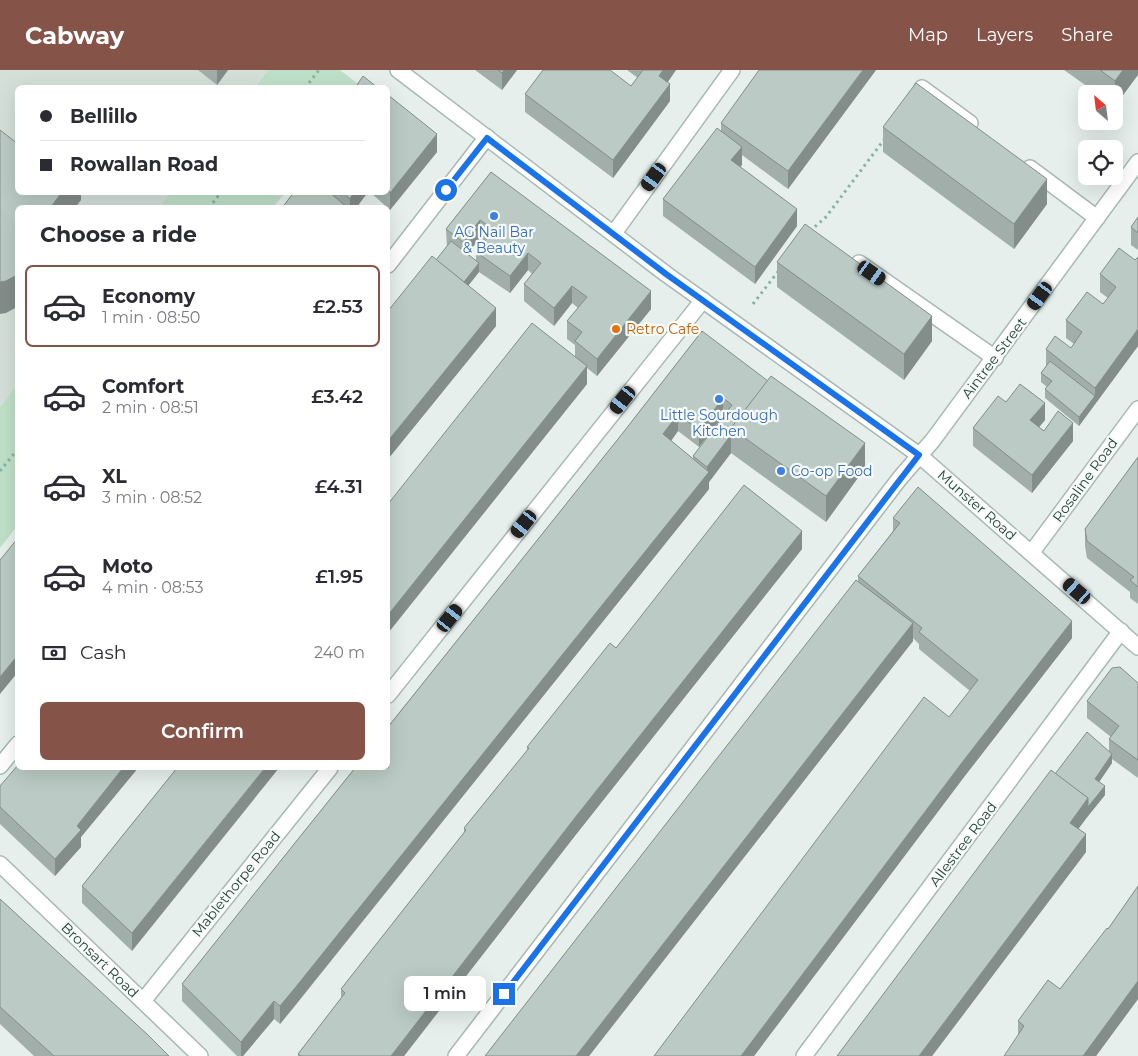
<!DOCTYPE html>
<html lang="en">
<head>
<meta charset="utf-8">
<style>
  body { margin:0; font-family:Montserrat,sans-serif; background:#f2f2f3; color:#2b2b33; height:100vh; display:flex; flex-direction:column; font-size:19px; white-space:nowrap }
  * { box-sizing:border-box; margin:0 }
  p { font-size:16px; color:#7c7c81 }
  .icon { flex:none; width:28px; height:28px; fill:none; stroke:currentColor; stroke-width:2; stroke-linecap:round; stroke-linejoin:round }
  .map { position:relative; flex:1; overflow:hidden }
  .sheet { position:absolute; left:15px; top:135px; width:375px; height:565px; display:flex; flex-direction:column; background:#fff; border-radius:8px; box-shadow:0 5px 20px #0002 }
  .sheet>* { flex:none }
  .guide { position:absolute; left:15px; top:15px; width:375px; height:110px; border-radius:8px; box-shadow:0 5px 20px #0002; display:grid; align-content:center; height:110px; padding:0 25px; background:#fff }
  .needle { width:32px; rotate:332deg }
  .buttons { position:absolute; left:1078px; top:15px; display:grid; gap:10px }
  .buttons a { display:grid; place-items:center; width:45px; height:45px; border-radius:8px; background:#fff; box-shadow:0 5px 20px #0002; font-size:25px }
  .end { position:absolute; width:22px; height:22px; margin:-11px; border:6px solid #1a73e8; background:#fff; box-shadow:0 0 0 2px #fff }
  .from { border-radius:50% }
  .bubble { position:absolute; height:35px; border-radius:8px; background:#fff; box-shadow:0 5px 20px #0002; font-size:16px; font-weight:600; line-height:35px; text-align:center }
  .car { position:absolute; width:15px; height:30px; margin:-15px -8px; border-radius:6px; box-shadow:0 0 4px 1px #0007; background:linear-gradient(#222 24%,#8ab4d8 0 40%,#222 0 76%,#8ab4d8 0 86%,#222 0) }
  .guide b { display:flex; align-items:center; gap:18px; height:48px; font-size:19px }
  .guide b+b { border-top:1px solid #e1e1e2 }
  .guide i { width:12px; height:12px; background:#2b2b33 }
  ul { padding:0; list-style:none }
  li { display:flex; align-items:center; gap:15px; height:82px; margin:0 10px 8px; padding:0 15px; border:2px solid transparent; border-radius:8px }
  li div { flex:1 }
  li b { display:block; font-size:19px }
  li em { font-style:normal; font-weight:600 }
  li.current { border-color:#855347 }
  li>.icon { width:45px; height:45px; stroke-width:1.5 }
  h2 { padding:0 25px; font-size:22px; line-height:60px }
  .pay { display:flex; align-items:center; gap:12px; height:55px; padding:0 25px; font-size:19px }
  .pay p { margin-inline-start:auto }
  .action { display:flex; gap:10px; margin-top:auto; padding:10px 25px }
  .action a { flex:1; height:58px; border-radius:8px; background:#855347; color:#fff; font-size:20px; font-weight:600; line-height:58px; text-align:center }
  header { display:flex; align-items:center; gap:30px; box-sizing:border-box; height:70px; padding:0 25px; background:#855347; color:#fff }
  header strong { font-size:24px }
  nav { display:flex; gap:28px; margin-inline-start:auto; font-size:18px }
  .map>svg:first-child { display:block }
  .built { fill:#d4dfda }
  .green { fill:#bfe0c8 }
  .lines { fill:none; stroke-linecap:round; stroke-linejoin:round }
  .minor-casing { stroke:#a8b8b2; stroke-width:18 }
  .path { stroke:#86b3a5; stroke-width:3; stroke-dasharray:2.5 4; stroke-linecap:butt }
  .minor { stroke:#fff; stroke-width:15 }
  .wall { fill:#a1aea9; fill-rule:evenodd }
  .shaded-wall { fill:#838d89 }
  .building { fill:#bbcac4; stroke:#838d89 }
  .route { stroke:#1a73e8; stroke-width:6 }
  .shop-dot { fill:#3f7fe0; stroke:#f7fbf9; stroke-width:2 }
  .food-dot { fill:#e8710a; stroke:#f7fbf9; stroke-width:2 }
  .labels { text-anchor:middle; stroke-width:4.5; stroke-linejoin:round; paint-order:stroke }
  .shop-label { font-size:14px; fill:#366cbe; stroke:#f7fbf9 }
  .food-label { font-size:14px; fill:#c56008; stroke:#f7fbf9; text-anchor:start }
  .street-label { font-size:14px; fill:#24423a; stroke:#f7fbf9 }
</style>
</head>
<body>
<header>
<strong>Cabway</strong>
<nav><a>Map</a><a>Layers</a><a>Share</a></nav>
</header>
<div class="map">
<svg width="1138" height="986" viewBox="0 0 1138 986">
  <rect width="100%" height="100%" fill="#e6efeb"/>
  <polygon class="built" points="0,0 268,0 254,17 18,18 18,122 171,123 159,137 18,138 17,315 0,337"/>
  <g class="green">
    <polygon points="268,0 340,0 362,17 254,18"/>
    <polygon points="171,122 285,122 285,123 273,137 159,137"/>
    <polygon points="17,315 17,456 0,478 0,337"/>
  </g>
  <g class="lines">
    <g class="minor-casing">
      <g id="minor">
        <polyline points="398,0 666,204 919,385 1138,577"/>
        <polyline points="922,18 970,53"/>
        <polyline points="1030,98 1097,148"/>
        <polyline points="614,163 732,0"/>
        <polyline points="859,193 995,288"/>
        <polyline points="388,195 487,67"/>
        <polyline points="1032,482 1138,339"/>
        <polyline points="388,625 703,230"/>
        <polyline points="0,696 18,674"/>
        <polyline points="0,794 200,986"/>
        <polyline points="143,931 330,698"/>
        <polyline points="456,986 900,408 933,370 1138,92"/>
        <polyline points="804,986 1121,561"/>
      </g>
    </g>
    <g class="path">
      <polyline points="305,18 319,0"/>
      <polyline points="209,138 221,122"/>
      <polyline points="810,161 826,147 886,67"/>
      <polyline points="753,234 780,199"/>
      <polyline points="0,401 18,379"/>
    </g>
    <use href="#minor" class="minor"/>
  </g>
  <g class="wall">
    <polygon points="198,0 228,0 217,15"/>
    <polygon points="475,0 517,0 502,20"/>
    <polygon points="627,0 676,0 668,12 670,31 613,108 525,42 525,24 631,16 638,8"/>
    <polygon points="876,0 788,119 742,85 742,95 740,97 797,156 755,214 663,146 663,129 721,62 721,53"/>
    <polygon points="1064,0 1138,0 1115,36 1114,35 1114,24 1098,24"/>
    <polygon points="388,25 437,82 390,140 370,122 388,122"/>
    <polygon points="883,57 1047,134 1014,179 883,82"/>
    <path d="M491,102L651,239L597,306L587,298V314L388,563V434L575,287V275L567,269V251L578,238L572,233L554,256L524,231V214L532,204L528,200L510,223L479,202L468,216L496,256L388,389V241L436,190L447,177L446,159ZM480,168L485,171L476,182V191L467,184Z"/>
    <polygon points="294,122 368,122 356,138 282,138"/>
    <polygon points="1138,147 1138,180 1131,175 1131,157"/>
    <polygon points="1138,187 1138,276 1079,356 1045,328 1045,319 1047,317 1041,312 1041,303 1046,296 1046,279 1071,278 1074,274 1066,268 1066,250 1103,234 1108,228 1100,222 1100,204 1135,190"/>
    <polygon points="777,192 932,271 904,310 777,217"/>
    <path d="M702,261L865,398L826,452L731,383L709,412V419L295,936L280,954L274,949L243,986H237L182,931V914L622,364ZM723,346H724L693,386V389L671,371L678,361L699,377Z"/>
    <polygon points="1006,332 1045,350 1039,357 1044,361 1073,371 1032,423 973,376 973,358"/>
    <polygon points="1138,387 1138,534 1130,528 1130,522 1087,488 1085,476 1085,459"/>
    <polygon points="893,448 1072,568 964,707 754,986 654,986 949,647 970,621 919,579 919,574 913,568 913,571 589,986 485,986 858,511 858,506 893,461"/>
    <polygon points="802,479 574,767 404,986 298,986 298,984 341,928 341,919 464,763 464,758 527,681 527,677 616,578"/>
    <polygon points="1138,613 1138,708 1112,689 1112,693 1099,712 1105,725 1088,746 1078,759 1086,782 932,986 837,986 1055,704 1109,681 1109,669 1111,667 1087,648 1087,631"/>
    <polygon points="18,698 138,698 81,767 81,777 55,806 0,754 0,716"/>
    <polygon points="177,698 132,881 82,833 82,816"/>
    <polygon points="1138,816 1138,929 1096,986 1018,965 1018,951 1060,919 1108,859"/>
    <polygon points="0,829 169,986 34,986 0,954"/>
  </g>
  <g class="shaded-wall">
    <polygon points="217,0 228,0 217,15"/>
    <polygon points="504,0 517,0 502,20 502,3"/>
    <polygon points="663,0 676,0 659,24 659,6"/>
    <polygon points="863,0 876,0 788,119 788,101"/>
    <polygon points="1123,0 1138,0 1138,5 1115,36 1115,11"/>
    <polygon points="670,14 670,31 613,108 613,90"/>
    <polygon points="437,64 437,82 390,140 390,123"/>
    <polygon points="742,77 742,95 731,108 731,90"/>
    <polygon points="1047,109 1047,134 1014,179 1014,154"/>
    <polygon points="62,122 81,122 81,130 75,138 50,138"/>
    <polygon points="354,122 368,122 356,138 350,138 350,129"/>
    <polygon points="797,139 797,156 755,214 755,197"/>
    <polygon points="480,150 480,168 463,189 463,172"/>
    <polygon points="18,179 17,237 6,243 0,244 0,212"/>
    <polygon points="528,183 528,200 510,223 510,206"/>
    <polygon points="479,193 479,202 460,226 460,217"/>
    <polygon points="572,216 572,233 554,256 554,238"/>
    <polygon points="651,221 651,239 597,306 597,289"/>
    <polygon points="496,238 496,256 388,389 388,371"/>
    <polygon points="932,246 932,271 904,310 904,284"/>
    <polygon points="1138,259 1138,276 1079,356 1079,347 1095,326 1095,318"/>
    <polygon points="587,296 587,314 388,563 388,545"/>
    <polygon points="723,328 723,346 699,377 699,360"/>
    <polygon points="1045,333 1045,350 1030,368 1030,350"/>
    <polygon points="678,344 678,361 663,382 663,364"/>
    <polygon points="1073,353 1073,371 1032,423 1032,405"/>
    <polygon points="731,365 731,383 709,412 709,419 280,954 280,936 707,404 707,397"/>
    <polygon points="865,373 865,398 826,452 826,426"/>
    <polygon points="802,461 802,479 574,767 404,986 391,986 574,749"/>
    <polygon points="1072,551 1072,568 964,707 754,986 741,986 964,690"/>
    <polygon points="913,553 913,571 589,986 576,986"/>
    <polygon points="18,585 18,602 0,624 0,607"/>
    <polygon points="1112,684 1112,693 1095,718 1095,709"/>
    <polygon points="123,698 138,698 81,767 81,777 55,806 55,789 77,756"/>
    <polygon points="265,698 279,698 132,881 132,863"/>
    <polygon points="1105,716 1105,725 1088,746 1070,770 1070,753 1088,728"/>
    <polygon points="1086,764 1086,782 932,986 919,986"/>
    <polygon points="1138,911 1138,929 1096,986 1083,986"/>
    <polygon points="274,931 274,949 243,986 241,986 241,972"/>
  </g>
  <g class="building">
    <polygon points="498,0 504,0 502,3"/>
    <polygon points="543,0 610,0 631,16 643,0 663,0 659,6 670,14 613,90 525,24"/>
    <polygon points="759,0 863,0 788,101 721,53"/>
    <polygon points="1100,0 1123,0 1115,11"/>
    <polygon points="363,6 378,18 355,18"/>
    <polygon points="916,13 1047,109 1014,154 883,57"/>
    <polygon points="388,25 437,64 390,123 388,120"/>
    <polygon points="717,58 742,77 731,90 797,139 755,197 663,129"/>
    <polygon points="0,60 18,74 18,122 62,122 50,138 18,138 17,205 6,211 0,212"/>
    <polygon points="491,102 651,221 597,289 575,271 582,262 567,251 587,227 572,216 554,238 524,214 541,193 528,183 510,206 476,182 494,160 480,150 463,172 446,159"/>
    <polygon points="294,122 329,122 348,138 282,138"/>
    <polygon points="342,122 354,122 350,129"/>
    <polygon points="1138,147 1138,163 1131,157"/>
    <polygon points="805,154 932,246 904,284 777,192"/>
    <polygon points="451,171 479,193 464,212 436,190"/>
    <polygon points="1119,178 1135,190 1138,187 1138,259 1095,318 1046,279 1055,266 1071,278 1082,262 1066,250 1087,222 1103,234 1110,225 1116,217 1100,204"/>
    <polygon points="432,186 496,238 388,371 388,241"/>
    <polygon points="532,253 587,296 388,545 388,434"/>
    <polygon points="702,261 768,311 731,358 731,365 707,397 693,386 732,335 723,328 699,360 678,344 663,364 709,402 295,918 280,936 274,931 241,972 182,914 355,698 388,698 388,657 622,364"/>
    <polygon points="1050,291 1095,326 1079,347 1045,319 1052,311 1041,303"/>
    <polygon points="771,306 865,373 826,426 731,358"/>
    <polygon points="1020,314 1045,333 1030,350 1044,361 1058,341 1073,353 1032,405 973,358 998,326 1006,332"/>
    <polygon points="1138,387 1138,517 1130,510 1134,507 1087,471 1085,459"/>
    <polygon points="744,415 802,461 574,749 391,986 301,986 298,984 345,923 341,919 466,760 464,758 529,678 527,677 610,573 616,578"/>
    <polygon points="918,417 1072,551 964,690 741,986 654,986 924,627 949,647 978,610 919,562 922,558 858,506 900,453 893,448"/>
    <polygon points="18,468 18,585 0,607 0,490"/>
    <polygon points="856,510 913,553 576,986 485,986"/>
    <polygon points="1120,597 1138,613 1138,690 1109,669 1119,656 1087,631 1112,598"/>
    <polygon points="1087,662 1112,684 1095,709 1105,716 1088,737 1088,728 1055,704"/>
    <polygon points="18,695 18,698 123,698 77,756 81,760 55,789 0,737 0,716"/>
    <polygon points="177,698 265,698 132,863 82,816"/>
    <polygon points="1051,700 1088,728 1070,753 1086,764 919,986 837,986"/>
    <polygon points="1138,816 1138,911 1083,986 1004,986 1024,956 1018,951 1048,910 1060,919 1107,858 1108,859"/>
    <polygon points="0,829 148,965 169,986 54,986 0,937"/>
  </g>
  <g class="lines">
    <polyline class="route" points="446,120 487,68 666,204 919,385 504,924"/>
  </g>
  <g class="shop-dot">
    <circle cx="494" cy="146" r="5"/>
    <circle cx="719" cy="329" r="5"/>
    <circle cx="781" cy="401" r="5"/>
  </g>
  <circle class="food-dot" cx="616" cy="259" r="5"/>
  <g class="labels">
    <g class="shop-label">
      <text x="494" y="167">AG Nail Bar<tspan x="494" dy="16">&amp; Beauty</tspan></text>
      <text x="719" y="350">Little Sourdough<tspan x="719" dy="16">Kitchen</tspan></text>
      <text x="791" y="406" text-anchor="start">Co-op Food</text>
    </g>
    <g class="food-label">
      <text x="626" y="264">Retro Cafe</text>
    </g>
    <g class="street-label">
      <text transform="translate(994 288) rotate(-53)" y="5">Aintree Street</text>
      <text transform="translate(1085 410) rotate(-54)" y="5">Rosaline Road</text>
      <text transform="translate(977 435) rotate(41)" y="5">Munster Road</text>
      <text transform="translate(963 774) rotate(-53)" y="5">Allestree Road</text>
      <text transform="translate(236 814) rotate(-51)" y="5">Mablethorpe Road</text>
      <text transform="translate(100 890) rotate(44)" y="5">Bronsart Road</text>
    </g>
  </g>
</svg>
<div class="buttons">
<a><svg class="needle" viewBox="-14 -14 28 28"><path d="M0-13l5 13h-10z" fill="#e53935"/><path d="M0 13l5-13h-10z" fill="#7c7c81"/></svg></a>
<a><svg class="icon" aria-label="locate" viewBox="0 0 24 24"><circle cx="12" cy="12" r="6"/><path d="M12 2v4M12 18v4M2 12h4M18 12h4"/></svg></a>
</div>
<i class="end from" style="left:446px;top:120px"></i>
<i class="end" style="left:504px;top:924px"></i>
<div class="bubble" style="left:404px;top:906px;width:82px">1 min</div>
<i class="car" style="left:654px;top:107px;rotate:216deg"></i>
<i class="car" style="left:872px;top:203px;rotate:125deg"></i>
<i class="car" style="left:1040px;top:226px;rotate:216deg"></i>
<i class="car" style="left:623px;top:330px;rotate:219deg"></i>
<i class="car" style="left:524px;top:454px;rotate:219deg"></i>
<i class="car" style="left:1077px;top:521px;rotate:311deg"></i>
<i class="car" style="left:450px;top:548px;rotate:39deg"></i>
<div class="guide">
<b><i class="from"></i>Bellillo</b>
<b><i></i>Rowallan Road</b>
</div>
<section class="sheet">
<h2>Choose a ride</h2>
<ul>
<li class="current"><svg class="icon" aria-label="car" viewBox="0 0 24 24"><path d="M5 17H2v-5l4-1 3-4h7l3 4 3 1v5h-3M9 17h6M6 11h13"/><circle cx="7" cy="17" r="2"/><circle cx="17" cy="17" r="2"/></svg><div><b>Economy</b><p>1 min · 08:50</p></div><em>£2.53</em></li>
<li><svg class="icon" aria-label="car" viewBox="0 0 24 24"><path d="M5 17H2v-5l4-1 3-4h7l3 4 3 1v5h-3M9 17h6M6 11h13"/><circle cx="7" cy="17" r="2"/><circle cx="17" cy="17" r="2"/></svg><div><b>Comfort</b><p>2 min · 08:51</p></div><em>£3.42</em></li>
<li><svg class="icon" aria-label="car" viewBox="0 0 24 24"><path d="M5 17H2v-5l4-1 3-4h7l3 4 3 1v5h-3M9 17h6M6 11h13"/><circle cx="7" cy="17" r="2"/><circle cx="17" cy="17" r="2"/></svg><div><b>XL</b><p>3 min · 08:52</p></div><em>£4.31</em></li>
<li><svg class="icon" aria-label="car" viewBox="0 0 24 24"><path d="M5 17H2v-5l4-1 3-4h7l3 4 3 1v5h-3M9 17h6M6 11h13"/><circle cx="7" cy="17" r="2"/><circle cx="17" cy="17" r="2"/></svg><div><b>Moto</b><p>4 min · 08:53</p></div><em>£1.95</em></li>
</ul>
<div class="pay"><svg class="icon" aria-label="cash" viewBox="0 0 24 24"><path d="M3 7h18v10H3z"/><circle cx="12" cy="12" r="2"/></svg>Cash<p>240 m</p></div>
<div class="action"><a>Confirm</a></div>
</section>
</div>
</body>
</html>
